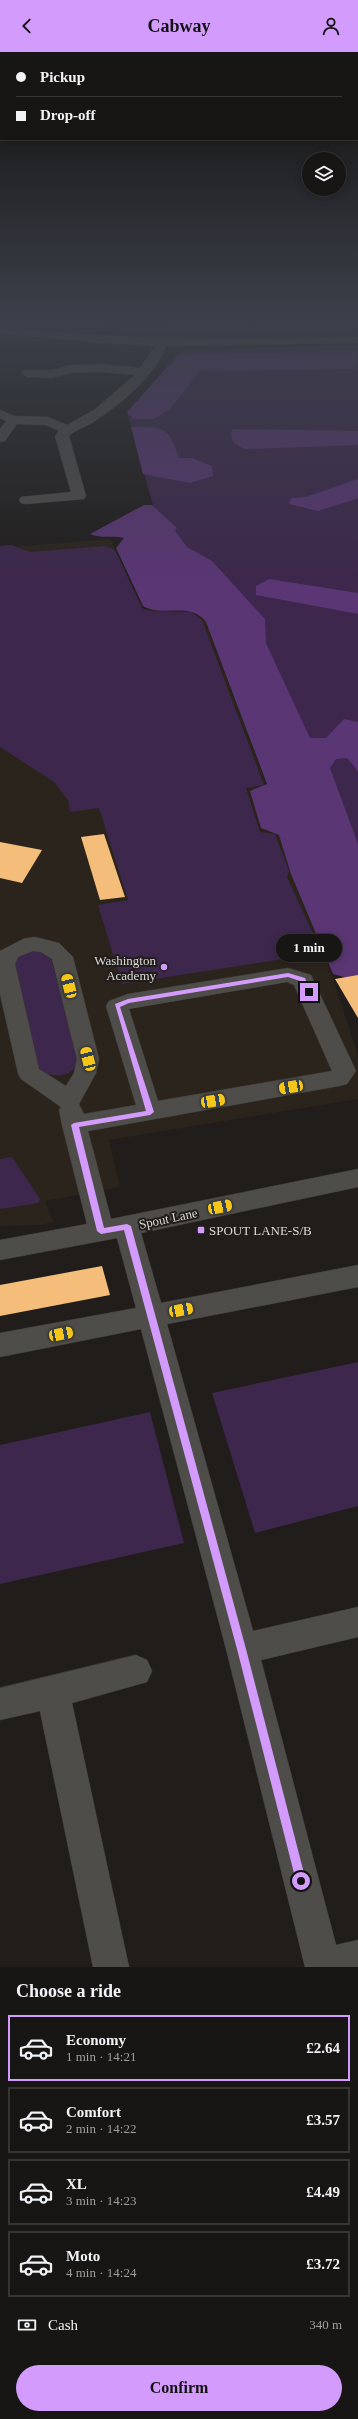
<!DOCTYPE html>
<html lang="en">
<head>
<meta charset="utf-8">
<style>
  body { margin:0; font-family:"Times New Roman",serif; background:#211f1d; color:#f1f3f6; height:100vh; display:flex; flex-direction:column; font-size:15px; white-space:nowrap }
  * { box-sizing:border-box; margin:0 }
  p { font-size:13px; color:#9f9fa0 }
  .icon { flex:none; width:22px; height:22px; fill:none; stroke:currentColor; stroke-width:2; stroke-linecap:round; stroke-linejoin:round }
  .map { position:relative; height:1915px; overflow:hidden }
  .sheet { display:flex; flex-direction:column; background:#181614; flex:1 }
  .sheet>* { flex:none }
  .hud { position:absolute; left:0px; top:0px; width:358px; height:88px; box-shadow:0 2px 10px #0003,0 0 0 1px #363534; display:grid; align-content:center; height:88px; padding:0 16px; background:#181614 }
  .fabs { position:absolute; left:302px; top:100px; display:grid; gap:8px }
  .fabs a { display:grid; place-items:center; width:44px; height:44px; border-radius:50%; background:#181614; box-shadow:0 2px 10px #0003,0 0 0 1px #363534; font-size:20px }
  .end { position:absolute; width:18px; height:18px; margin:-9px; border:5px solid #d39cfc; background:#111; box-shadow:0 0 0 2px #111 }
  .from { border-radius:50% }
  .bubble { position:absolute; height:28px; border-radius:14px; background:#181614; box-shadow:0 2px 10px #0003,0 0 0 1px #363534; font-size:13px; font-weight:600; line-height:28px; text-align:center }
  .car { position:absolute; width:12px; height:24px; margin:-12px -6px; border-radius:5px; box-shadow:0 0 3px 1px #0007; background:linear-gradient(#f5c518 24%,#345 0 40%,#f5c518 0 76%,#345 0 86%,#f5c518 0) }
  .hud b { display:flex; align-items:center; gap:14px; height:38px; font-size:15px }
  .hud b+b { border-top:1px solid #363534 }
  .hud i { width:10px; height:10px; background:#f1f3f6 }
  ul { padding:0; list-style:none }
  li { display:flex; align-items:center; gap:12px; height:66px; margin:0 8px 6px; padding:0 8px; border:2px solid #363534; border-radius:0px }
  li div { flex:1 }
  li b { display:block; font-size:15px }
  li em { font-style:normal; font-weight:600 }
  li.selected { border-color:#d39cfc }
  li>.icon { width:36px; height:36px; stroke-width:1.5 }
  h2 { padding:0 16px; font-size:18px; line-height:48px }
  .pay { display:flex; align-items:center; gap:10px; height:44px; padding:0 16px; font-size:15px }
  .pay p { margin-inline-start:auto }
  .action { display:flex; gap:8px; margin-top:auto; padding:8px 16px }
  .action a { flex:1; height:46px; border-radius:24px; background:#d39cfc; color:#111; font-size:16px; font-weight:600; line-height:46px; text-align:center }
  header { display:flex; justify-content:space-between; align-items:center; height:52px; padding:0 16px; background:#d39cfc; color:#111; font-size:18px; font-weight:600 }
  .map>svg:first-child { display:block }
  .built { fill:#2b241d }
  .green { fill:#3d274c }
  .forest { fill:#5a3674 }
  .building { fill:#f4bd79 }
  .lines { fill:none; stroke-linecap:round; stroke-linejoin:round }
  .minor-casing { stroke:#3c3a38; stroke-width:1 }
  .minor { fill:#4f4d49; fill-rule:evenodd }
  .route { fill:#d39cfc }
  .poi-dot { fill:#d39cfc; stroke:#201d1b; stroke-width:1.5 }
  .labels { text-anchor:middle; stroke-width:4; stroke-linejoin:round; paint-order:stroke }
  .poi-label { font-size:13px; fill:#dcdad8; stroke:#201d1b; text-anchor:end }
  .street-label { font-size:13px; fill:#dcdad8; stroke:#201d1b }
</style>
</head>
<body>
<header><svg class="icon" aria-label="back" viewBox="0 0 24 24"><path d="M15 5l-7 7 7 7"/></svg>Cabway<svg class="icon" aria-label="person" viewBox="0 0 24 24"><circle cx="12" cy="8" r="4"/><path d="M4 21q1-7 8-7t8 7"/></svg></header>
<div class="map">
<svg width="358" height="1915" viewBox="0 0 358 1915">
  <rect width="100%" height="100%" fill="#201d1b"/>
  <polygon class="built" points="110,487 144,557 204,557 300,827 358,1003 358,1047 109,1088 120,1135 45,1149 53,1170 41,1173 0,1174 0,496"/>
  <g class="green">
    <polygon points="358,292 358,906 208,533 158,471 127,360 184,299"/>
    <polygon points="11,493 30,500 105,494 115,498 142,556 150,559 191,560 202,568 264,733 246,736 260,780 275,782 289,819 287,825 322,901 122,932 98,853 128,848 99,756 70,760 68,748 54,730 0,695 0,494"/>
    <path d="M29,898L43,899L51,906L78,1008C75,1027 47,1028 37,1014L14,912L18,904Z"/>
    <polygon points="12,1105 40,1147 38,1151 0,1157 0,1107"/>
    <polygon points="358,1310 358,1454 255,1481 212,1341"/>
    <polygon points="150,1360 184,1491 0,1532 0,1393"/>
  </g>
  <g class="forest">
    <polygon points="358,299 357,317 200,319 171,356 154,367 134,367 127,360 178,303"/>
    <path d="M131,375C163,374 169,375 179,406H192L212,414L213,424L190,431L143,422Z"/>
    <path d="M232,377L358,379V393L245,397C234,392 230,390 232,377Z"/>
    <polygon points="358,427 358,446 356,447 318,459 289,452 291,446 306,445"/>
    <path d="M144,453H152L177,476L175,479L187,495L212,509L265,567L266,591L310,686H326L344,667L358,670V719L347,706L336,707L330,716L358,792V927H351L333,922L291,822L279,783L261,776L250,739L267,732L206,570C190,549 163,566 143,554L116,496L124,486C112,483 101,487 90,482Z"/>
    <polygon points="269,527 358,541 358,562 256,543 256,534"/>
  </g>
  <g class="building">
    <polygon points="104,782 125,845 100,848 81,785"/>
    <polygon points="0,790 42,798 22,831 0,826"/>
    <polygon points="358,923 358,966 335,927"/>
    <polygon points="102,1214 110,1243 0,1264 0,1233"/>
  </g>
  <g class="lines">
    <g class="minor-casing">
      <g id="minor">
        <polygon points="101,266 167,266 144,273 106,269"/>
        <path d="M0,275C119,288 238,289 358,285V291L166,294C154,325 122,351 95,369C86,375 76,377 69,384L86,444L84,447L26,452L21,451L19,448L21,445L71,440L55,384L59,379L46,373L17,372L5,389L0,390V377L6,369L0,366V358L15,364L48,365L67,373L94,358L135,323L103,320L71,321L52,326L27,325L21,321L23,318H52L71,313L103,312L140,316L155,294L90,290L0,281Z"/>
        <path d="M35,885L59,891L73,905L99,1007L96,1021L79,1052L84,1062L136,1053L106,954L109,949L128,942L288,916L311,923L356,1019L347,1032L339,1034L88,1079L111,1167L358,1117V1135L141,1181L161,1251L358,1213V1235L167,1272L253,1579L358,1555V1585L261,1608L336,1893L358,1888V1915H305L226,1597L141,1277L0,1305V1281L136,1256L117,1186L0,1208V1188L87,1172L62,1073L59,1058L61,1055L21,1027L18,1021L0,942V899L23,887ZM33,899L41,900L52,907L77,1007L74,1021L66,1034L39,1017L15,912L18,905ZM287,930L294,933L332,1019L158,1049L129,957Z"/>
        <polygon points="136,1603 147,1608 152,1619 147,1630 72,1651 129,1915 93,1915 40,1659 0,1668 0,1636"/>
      </g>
    </g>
    <use href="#minor" class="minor"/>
  </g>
  <linearGradient id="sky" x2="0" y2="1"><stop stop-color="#12100f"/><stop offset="0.5" stop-color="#3c404a"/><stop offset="1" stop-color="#3c404a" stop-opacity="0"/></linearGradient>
  <rect width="358" height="534" fill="url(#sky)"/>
  <polygon class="route" points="288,921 305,926 311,942 307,942 300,929 288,925 129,951 120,955 154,1060 150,1063 79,1075 104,1176 127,1172 131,1174 246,1597 306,1829 301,1834 296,1829 237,1597 124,1178 101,1182 97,1179 71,1073 74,1071 146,1059 115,952 128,947"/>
  <g class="poi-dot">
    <circle cx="164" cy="915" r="4"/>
    <rect x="197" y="1174" width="8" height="8" rx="2"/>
  </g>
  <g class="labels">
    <g class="poi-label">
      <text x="156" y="913">Washington<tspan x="156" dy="15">Academy</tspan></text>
      <text x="209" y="1183" text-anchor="start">SPOUT LANE-S/B</text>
    </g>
    <g class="street-label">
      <text transform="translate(168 1166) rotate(-12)" y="5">Spout Lane</text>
    </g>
  </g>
</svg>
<div class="fabs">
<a><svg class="icon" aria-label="layers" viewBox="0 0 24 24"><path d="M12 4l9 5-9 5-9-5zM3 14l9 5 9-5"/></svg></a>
</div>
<i class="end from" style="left:301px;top:1829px"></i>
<i class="end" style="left:309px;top:940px"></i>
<div class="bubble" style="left:276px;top:882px;width:66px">1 min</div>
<i class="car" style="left:69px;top:934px;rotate:346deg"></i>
<i class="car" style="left:88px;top:1007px;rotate:346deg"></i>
<i class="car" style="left:291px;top:1035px;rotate:260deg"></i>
<i class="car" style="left:213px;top:1049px;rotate:80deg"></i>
<i class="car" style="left:220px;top:1155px;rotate:78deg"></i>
<i class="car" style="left:181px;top:1258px;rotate:79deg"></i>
<i class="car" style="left:61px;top:1282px;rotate:79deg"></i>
<div class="hud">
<b><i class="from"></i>Pickup</b>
<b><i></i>Drop-off</b>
</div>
</div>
<section class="sheet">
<h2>Choose a ride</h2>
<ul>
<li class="selected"><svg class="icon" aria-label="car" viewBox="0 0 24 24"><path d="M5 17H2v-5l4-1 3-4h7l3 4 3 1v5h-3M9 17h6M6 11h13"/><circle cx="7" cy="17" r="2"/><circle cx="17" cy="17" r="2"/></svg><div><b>Economy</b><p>1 min · 14:21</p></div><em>£2.64</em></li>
<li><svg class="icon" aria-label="car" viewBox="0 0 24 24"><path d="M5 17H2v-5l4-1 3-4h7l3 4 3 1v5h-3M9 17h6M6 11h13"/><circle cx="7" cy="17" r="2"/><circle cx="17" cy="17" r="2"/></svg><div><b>Comfort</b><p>2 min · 14:22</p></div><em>£3.57</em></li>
<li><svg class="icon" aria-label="car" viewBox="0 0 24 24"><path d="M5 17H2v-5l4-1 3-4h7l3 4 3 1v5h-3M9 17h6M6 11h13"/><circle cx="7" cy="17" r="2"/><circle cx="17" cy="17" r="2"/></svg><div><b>XL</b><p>3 min · 14:23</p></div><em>£4.49</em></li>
<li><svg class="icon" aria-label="car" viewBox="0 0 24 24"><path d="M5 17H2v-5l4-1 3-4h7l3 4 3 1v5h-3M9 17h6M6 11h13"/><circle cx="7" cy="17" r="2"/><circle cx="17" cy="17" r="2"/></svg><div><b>Moto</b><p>4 min · 14:24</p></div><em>£3.72</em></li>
</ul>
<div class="pay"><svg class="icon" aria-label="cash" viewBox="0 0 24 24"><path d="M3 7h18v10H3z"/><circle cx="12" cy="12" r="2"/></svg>Cash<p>340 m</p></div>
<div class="action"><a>Confirm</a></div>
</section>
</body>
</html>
